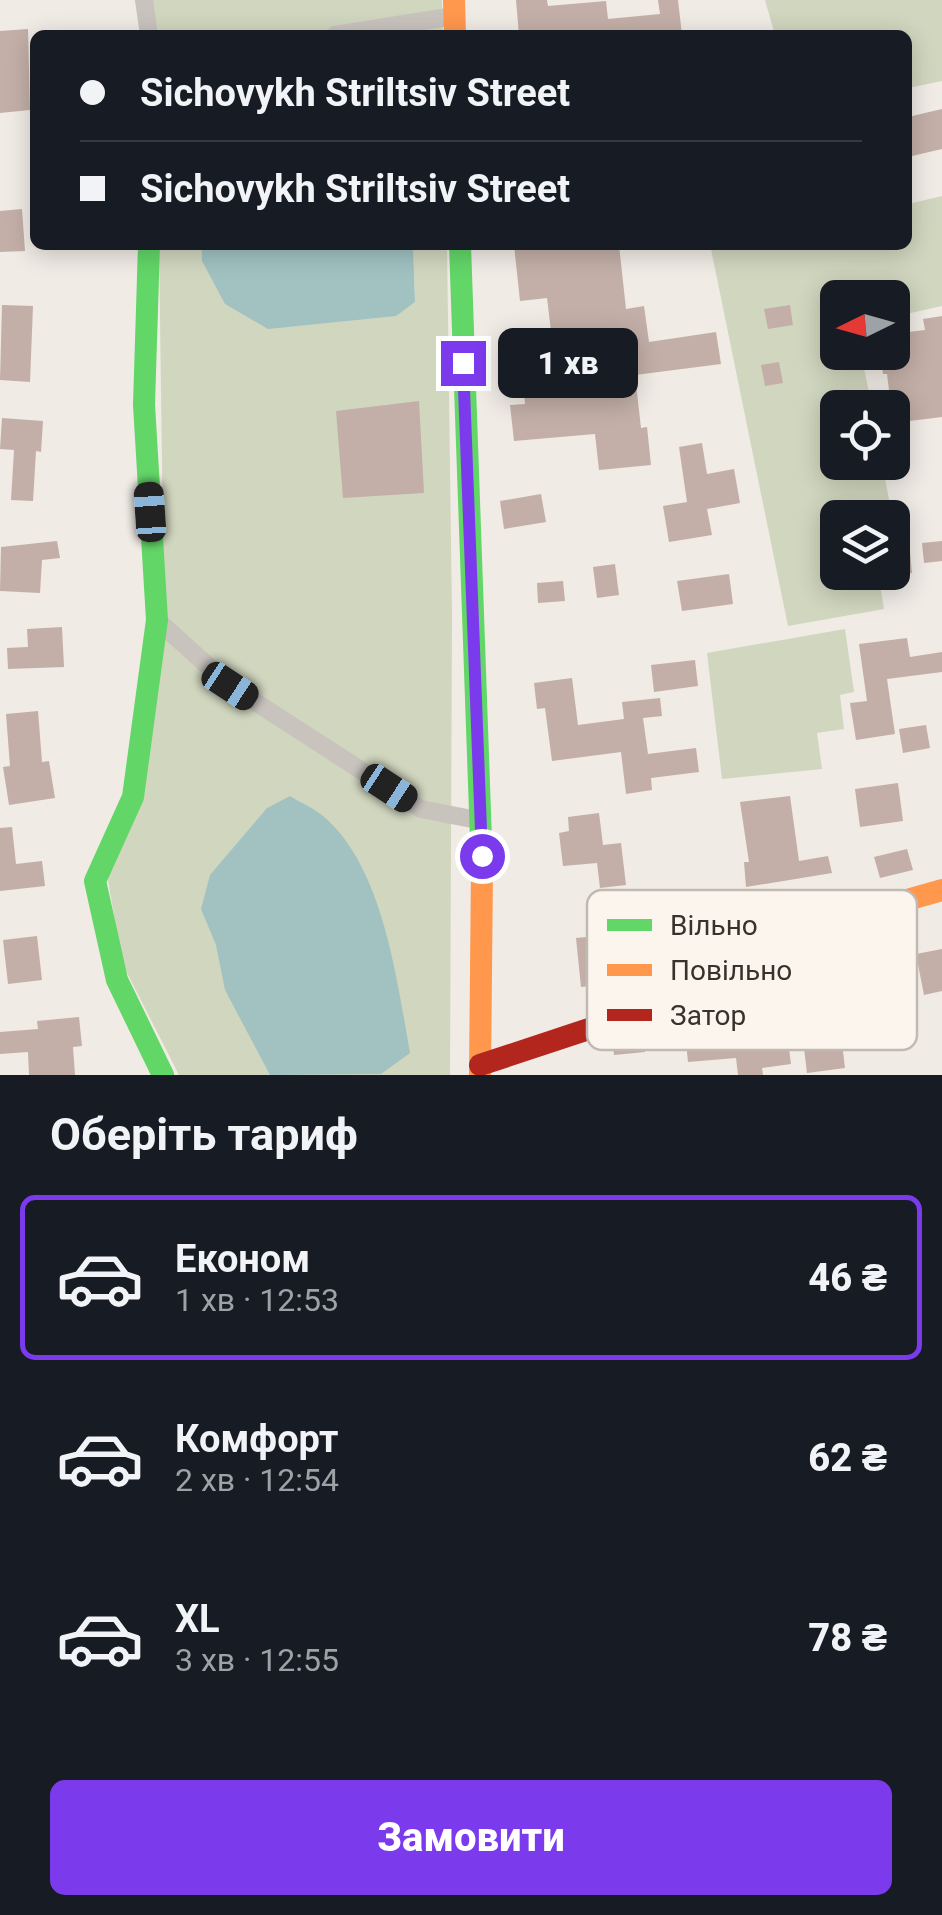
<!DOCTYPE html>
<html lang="uk">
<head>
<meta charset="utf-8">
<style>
  body { margin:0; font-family:Roboto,sans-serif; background:#20242c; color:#f1f3f6; height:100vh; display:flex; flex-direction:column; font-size:38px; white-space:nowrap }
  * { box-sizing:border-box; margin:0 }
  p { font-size:32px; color:#9ea1a6 }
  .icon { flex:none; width:55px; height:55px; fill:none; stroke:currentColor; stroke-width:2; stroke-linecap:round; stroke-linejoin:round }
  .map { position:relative; height:1075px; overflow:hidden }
  .drawer { display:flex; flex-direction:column; background:#171b24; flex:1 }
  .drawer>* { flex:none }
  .banner { position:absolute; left:30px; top:30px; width:882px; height:220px; border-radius:15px; box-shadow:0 5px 25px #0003; display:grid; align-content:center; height:220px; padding:0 50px; background:#171b24 }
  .needle { width:65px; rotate:265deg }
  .controls { position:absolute; left:820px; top:280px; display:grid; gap:20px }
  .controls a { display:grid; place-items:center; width:90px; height:90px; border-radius:15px; background:#171b24; box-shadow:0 5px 25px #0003; font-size:50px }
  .end { position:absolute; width:45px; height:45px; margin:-22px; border:12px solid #7c3aed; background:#fff; box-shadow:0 0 0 5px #fff }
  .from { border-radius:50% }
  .bubble { position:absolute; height:70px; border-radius:15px; background:#171b24; box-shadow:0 5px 25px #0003; font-size:32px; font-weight:800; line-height:70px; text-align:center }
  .car { position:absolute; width:30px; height:60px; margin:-30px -15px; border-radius:12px; box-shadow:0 0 8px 2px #0007; background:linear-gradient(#222 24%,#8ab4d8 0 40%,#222 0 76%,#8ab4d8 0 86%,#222 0) }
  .banner b { display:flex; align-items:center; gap:35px; height:95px; font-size:38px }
  .banner b+b { border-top:2px solid #363941 }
  .banner i { width:25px; height:25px; background:#f1f3f6 }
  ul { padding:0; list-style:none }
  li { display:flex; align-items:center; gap:30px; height:165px; margin:0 20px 15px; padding:0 30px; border:5px solid transparent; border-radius:15px }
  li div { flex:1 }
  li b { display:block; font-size:38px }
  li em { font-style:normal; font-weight:800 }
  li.selected { border-color:#7c3aed }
  li>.icon { width:90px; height:90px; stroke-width:1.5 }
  h2 { padding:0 50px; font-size:45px; line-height:120px }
  .primary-button { display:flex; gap:20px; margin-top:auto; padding:20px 50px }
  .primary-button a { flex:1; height:115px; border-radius:15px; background:#7c3aed; color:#fff; font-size:40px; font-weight:800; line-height:115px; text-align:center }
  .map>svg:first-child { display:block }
  .green { fill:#d1d6bf }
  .water { fill:#a1c2c1 }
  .building { fill:#c3afa7 }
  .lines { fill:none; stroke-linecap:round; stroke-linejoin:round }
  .street { stroke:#c9c3be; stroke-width:18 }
  .fast { stroke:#63d668; stroke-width:22 }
  .slow { stroke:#ff974d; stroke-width:22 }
  .jam { stroke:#b3261e; stroke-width:22 }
  .route { stroke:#7c3aed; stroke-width:12 }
  .key { fill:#fbf5ee; stroke:#c1bab4; stroke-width:2.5 }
  .key-label { font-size:28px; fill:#3b302b }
</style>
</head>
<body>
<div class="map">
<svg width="942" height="1075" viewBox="0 0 942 1075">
  <rect width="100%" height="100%" fill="#f0ebe5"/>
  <g class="green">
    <polygon points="152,0 442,0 443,35 158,35"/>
    <polygon points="765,0 942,0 942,81 908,88 908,35 775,35"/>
    <polygon points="942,196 942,306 893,317 892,298 838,298 838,352 861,353 872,407 838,408 838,462 882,463 897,541 893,542 892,518 838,518 838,572 878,573 884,609 788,626 711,249 729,245 908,245 908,204"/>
    <polygon points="159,245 201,245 202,261 415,302 413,245 447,245 452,617 450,1075 179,1075 122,963 108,880 164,607"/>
    <polygon points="845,629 854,692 840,695 844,729 817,733 822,769 722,779 707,653"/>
  </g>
  <g class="water">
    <polygon points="201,245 413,245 415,302 396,316 268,329 225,304 202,261"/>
    <path d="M290,796C301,803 314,808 323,816C383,866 397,980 410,1053L381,1074L270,1075L225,990L216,945L201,909L210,875L267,808Z"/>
  </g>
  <g class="building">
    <polygon points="516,0 547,0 548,6 606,1 608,19 660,14 658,0 678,0 682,35 519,35"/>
    <polygon points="28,29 30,110 0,113 0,31"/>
    <polygon points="942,109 942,149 912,156 908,145 908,117"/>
    <polygon points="22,209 25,251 0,252 0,211"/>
    <polygon points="514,245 619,245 626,309 644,306 649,342 716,332 721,364 635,375 641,428 647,427 651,465 599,470 595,434 514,441 510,405 525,404 521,358 554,356 547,298 520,301"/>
    <polygon points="2,305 33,306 30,382 0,380"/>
    <polygon points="790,305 793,325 768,329 764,309"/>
    <polygon points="942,316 942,417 893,423 887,374 883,374 880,352 892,352 892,334 925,330 923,319"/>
    <polygon points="779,362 783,383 765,386 761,365"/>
    <polygon points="419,401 424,493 343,498 336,411"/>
    <polygon points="2,418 43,421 41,452 36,451 33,501 11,500 14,450 0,449"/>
    <polygon points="702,443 707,474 734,469 740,503 707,509 712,535 669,542 663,506 687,502 679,447"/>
    <polygon points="541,494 546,522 504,529 500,501"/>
    <polygon points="57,541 60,558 42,560 40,593 0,591 1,547"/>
    <polygon points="942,541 942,561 924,563 922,543"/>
    <polygon points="910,552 912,573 894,575 892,554"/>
    <polygon points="615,564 619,595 597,598 593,567"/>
    <polygon points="729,574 733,604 682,611 677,581"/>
    <polygon points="563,581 565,601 538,603 537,583"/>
    <polygon points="62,627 64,667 8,669 7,648 28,647 27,629"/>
    <polygon points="907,638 910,657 942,652 942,672 887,679 895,734 856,740 850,703 867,701 859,644"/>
    <polygon points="695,660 698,686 654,692 651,665"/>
    <polygon points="572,678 578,725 624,719 622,702 660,698 662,716 643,718 648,754 696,748 699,772 651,778 652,790 626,794 621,752 552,761 545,708 537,709 534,683"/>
    <polygon points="38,711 42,762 49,761 55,798 9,805 3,767 10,766 6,714"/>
    <polygon points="926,725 930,748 903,753 899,729"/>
    <polygon points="898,783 903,821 860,827 855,789"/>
    <polygon points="790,796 799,861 828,856 832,873 746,887 744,862 749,862 740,802"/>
    <polygon points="599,813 603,845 621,843 626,885 600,888 597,863 563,866 559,833 569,831 568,817"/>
    <polygon points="12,827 16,864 42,861 45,886 0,891 0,828"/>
    <polygon points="907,849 913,870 880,878 874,857"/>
    <polygon points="608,935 613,983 581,987 576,938"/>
    <polygon points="37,936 42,980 8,984 3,940"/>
    <polygon points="942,949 942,991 924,995 916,954"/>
    <polygon points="756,977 760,1014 784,1010 791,1064 762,1068 763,1075 738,1075 736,1058 688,1062 685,1033 666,1035 664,1017 723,1011 721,985 738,978"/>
    <polygon points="79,1017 82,1046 73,1047 75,1075 29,1075 28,1052 0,1054 0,1032 38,1029 37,1021"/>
    <polygon points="643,1031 645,1052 614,1055 612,1038"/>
    <polygon points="842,1043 845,1068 807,1073 804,1048"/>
  </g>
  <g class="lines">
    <g class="street">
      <polyline points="144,0 149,35"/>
      <polyline points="335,35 454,16"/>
      <polyline points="157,620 229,685 421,809 482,821"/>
    </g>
    <g class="fast">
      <polyline points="149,245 144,405 157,620 133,797 95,881 117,980 163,1075"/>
      <polyline points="460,245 482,869"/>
    </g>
    <g class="slow">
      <polyline points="454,0 455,35"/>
      <polyline points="800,937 854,915 942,890"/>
      <polyline points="480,1075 482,869"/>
    </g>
    <polyline class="jam" points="480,1065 622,1018 675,986 800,937"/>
  </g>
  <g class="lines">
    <polyline class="route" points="463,363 482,856"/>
  </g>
  <rect x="587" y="890" width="330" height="160" rx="15" class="key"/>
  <rect x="607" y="919" width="45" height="12" fill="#63d668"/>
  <rect x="607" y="964" width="45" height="12" fill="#ff974d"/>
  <rect x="607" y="1009" width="45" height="12" fill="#b3261e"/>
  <g class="key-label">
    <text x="670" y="935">Вільно</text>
    <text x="670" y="980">Повільно</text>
    <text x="670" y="1025">Затор</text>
  </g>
</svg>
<div class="controls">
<a><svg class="needle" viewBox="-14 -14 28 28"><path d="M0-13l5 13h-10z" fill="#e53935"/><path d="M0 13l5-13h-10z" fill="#9ea1a6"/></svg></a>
<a><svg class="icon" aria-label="locate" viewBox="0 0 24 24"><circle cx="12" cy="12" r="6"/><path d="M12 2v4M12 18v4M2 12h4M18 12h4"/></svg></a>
<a><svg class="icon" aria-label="layers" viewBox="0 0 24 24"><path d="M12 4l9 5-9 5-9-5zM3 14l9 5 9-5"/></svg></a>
</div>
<i class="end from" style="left:482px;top:856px"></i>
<i class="end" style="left:463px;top:363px"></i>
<div class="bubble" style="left:498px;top:328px;width:140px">1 хв</div>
<i class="car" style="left:150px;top:512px;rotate:356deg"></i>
<i class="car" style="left:230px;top:686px;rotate:123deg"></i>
<i class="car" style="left:389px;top:788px;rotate:123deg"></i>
<div class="banner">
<b><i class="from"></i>Sichovykh Striltsiv Street</b>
<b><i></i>Sichovykh Striltsiv Street</b>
</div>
</div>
<section class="drawer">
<h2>Оберіть тариф</h2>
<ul>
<li class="selected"><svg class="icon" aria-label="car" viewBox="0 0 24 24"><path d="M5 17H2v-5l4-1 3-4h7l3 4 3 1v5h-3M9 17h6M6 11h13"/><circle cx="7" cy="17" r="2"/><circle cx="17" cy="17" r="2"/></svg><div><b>Економ</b><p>1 хв · 12:53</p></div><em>46 ₴</em></li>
<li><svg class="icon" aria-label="car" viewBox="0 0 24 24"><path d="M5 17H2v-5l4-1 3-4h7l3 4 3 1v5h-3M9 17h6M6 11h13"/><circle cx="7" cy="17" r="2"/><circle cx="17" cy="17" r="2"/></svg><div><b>Комфорт</b><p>2 хв · 12:54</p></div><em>62 ₴</em></li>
<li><svg class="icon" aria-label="car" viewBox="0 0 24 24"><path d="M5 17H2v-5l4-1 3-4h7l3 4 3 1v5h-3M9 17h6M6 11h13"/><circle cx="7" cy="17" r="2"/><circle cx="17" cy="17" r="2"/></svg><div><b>XL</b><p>3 хв · 12:55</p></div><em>78 ₴</em></li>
</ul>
<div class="primary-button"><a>Замовити</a></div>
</section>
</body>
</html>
